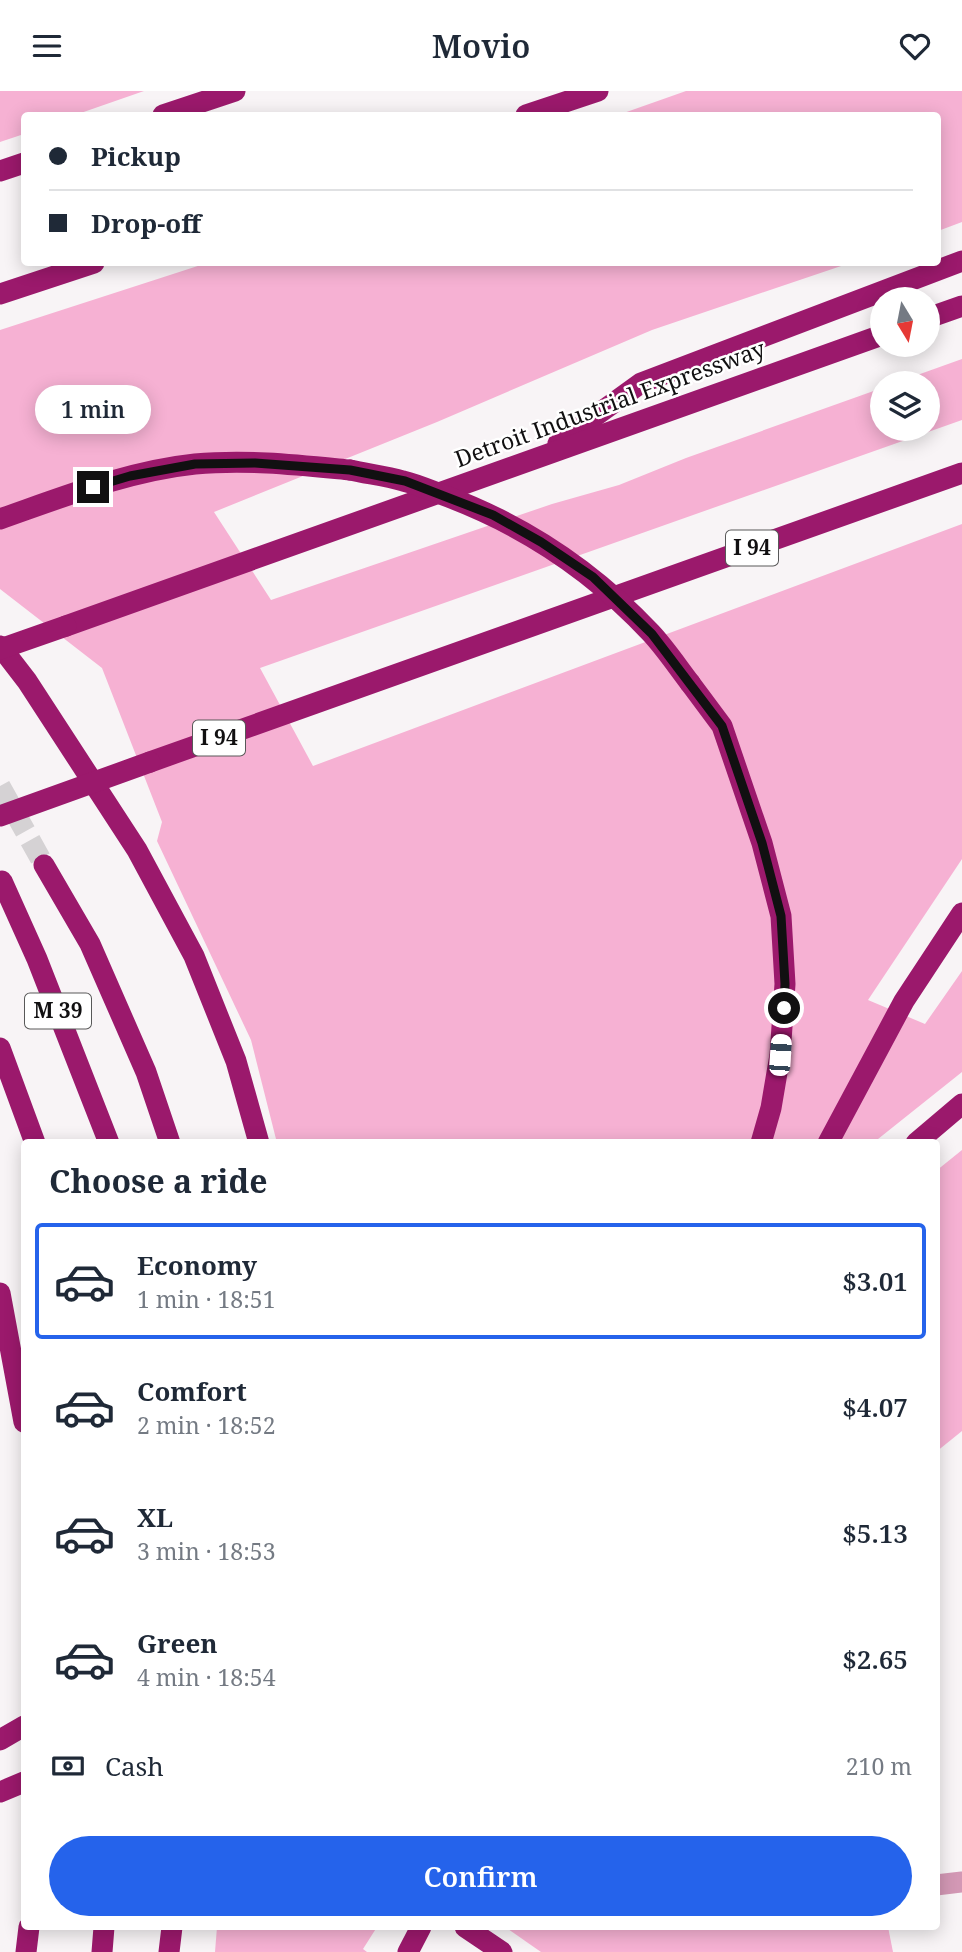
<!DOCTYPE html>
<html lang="en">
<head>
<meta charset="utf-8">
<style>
  body { margin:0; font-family:"Noto Serif",serif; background:#f6f6f7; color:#1f2937; height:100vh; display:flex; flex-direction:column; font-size:26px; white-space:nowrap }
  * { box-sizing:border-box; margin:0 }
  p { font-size:23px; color:#747a83 }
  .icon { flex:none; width:38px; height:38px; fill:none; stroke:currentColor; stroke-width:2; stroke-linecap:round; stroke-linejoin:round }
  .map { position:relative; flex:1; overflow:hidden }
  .side { position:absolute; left:21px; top:1048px; width:919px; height:791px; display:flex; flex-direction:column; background:#fff; border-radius:7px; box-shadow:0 4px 18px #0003 }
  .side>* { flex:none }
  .top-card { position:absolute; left:21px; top:21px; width:920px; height:154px; border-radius:7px; box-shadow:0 4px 18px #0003; display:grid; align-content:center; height:154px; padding:0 28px; background:#fff }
  .needle { width:46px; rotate:170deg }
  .controls { position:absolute; left:870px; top:196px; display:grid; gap:14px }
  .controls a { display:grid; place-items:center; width:70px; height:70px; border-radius:50%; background:#fff; box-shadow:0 4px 18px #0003; font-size:35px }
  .end { position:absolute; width:32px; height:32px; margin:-16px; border:9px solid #111011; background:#fff; box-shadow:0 0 0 4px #fff }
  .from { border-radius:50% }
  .bubble { position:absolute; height:49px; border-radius:24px; background:#fff; box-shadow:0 4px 18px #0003; font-size:23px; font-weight:600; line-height:49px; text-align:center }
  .car { position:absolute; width:21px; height:42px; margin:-21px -10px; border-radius:9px; box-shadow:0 0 5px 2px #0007; background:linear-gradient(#fff 24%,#345 0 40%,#fff 0 76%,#345 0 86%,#fff 0) }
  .top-card b { display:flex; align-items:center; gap:24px; height:66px; font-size:26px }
  .top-card b+b { border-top:2px solid #e0e1e3 }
  .top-card i { width:18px; height:18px; background:#1f2937 }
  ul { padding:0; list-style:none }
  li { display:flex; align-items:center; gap:21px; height:116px; margin:0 14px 10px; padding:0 14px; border:4px solid transparent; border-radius:7px }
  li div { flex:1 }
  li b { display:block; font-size:26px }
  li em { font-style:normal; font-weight:600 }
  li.active { border-color:#2563eb }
  li>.icon { width:63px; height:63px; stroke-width:1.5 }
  h2 { padding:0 28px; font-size:32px; line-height:84px }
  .pay { display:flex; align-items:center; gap:18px; height:77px; padding:0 28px; font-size:26px }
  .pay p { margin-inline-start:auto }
  .action { display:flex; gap:14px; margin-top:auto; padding:14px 28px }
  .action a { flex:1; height:80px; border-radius:42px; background:#2563eb; color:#fff; font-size:28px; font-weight:600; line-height:80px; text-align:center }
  header { display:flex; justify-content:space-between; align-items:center; height:91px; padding:0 28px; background:#fff; font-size:32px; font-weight:600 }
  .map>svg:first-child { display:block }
  .green { fill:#f6b1d3 }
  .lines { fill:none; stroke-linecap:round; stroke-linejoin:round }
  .motorway-tunnel { stroke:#d5d2d4; stroke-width:21; stroke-dasharray:21 10; stroke-linecap:butt }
  .minor { stroke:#d398b5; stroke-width:21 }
  .motorway { stroke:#9b196c; stroke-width:21 }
  .motorway-bridge { stroke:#9b196c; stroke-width:21 }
  .route { stroke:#111011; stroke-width:9 }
  .labels { text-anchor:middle; stroke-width:5; stroke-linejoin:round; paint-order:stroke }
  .shield { fill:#fff; stroke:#585858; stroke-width:2 }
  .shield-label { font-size:21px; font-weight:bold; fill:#111011 }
  .street-label { font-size:23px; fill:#111011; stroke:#fff }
</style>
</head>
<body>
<header><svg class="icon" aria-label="menu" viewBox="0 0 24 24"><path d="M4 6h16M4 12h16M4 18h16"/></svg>Movio<svg class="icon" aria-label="heart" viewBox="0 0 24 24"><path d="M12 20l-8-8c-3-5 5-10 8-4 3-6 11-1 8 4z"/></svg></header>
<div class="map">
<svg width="962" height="1861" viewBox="0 0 962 1861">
  <rect width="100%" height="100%" fill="#f8f4f6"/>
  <g class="green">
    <polygon points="0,0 144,0 75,24 24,24 24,43 0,51"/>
    <polygon points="686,0 962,0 962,131 938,140 938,24 618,24"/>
    <polygon points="207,172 850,172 652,239 437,331 214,421 271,509 552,413 619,394 686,367 882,297 882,338 928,338 928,292 895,292 962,268 962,329 260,577 313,675 962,433 962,768 868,909 925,933 962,880 962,981 873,1052 277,1052 251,949 157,750 162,731 102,577 0,498 0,239"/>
    <polygon points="962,1059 962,1340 936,1361 936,1080"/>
    <polygon points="217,1836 377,1836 363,1858 367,1861 215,1861"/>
    <polygon points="505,1836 888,1836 893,1861 541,1861"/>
  </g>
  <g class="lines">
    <polyline class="motorway-tunnel" points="0,695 44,774"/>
    <polyline class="minor" points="936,1794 962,1791"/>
    <g class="motorway">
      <polyline points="163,24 235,0"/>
      <polyline points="526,24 598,0"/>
      <polyline points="0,80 24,72"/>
      <polyline points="0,203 94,172"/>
      <polyline points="928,227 962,215"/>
      <polyline points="558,352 641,292 962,170"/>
      <path d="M0,428C63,406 128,380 195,373C247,368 299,374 350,379"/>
      <polyline points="66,535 882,244"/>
      <polyline points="0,555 27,590 137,759 194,865 236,970 259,1052"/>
      <polyline points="690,592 722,635 762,752 781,825 785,893 780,964 771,1017 761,1052"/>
      <polyline points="150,671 962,382"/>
      <polyline points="44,774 90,853 146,981 170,1052"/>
      <polyline points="2,790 37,868 109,1052"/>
      <polyline points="0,957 35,1052"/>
      <polyline points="828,1052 904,910 962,822"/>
      <polyline points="916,1052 962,1013"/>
      <polyline points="0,1202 24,1331"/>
      <polyline points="0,1649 24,1635"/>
      <polyline points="0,1701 24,1691"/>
      <polyline points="465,1836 502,1861"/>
      <polyline points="26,1861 29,1836"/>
      <polyline points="102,1861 104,1836"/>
      <polyline points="169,1861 172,1836"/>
      <polyline points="408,1861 421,1836"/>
    </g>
    <g class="motorway-bridge">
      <path d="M350,379C368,383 386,385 403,390C416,393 430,399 443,404C522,433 593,480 651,542C665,557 677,575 690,592"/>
      <polyline points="0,558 66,535"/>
      <polyline points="0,725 150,671"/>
    </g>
  </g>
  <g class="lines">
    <polyline class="route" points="93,396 130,385 195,373 255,372 350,379 405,390 493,424 541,451 593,486 652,543 722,635 762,752 781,825 785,893 784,917"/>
  </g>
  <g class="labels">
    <g class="shield">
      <rect x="726" y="439.5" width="52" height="35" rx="5"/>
      <rect x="193" y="629.5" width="52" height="35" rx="5"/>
      <rect x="25" y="902.5" width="66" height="35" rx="5"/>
    </g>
    <g class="shield-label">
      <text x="752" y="464">I 94</text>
      <text x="219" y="654">I 94</text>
      <text x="58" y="927">M 39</text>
    </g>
    <g class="street-label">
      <text transform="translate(610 313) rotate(-20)" y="8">Detroit Industrial Expressway</text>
    </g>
  </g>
</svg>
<div class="controls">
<a><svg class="needle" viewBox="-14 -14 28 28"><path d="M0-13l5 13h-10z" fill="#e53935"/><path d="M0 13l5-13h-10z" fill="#747a83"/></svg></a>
<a><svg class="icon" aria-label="layers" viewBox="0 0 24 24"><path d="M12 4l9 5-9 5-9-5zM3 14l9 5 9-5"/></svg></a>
</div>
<i class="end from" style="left:784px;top:917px"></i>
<i class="end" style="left:93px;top:396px"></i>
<div class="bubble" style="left:35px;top:294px;width:116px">1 min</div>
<i class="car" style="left:780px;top:964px;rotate:4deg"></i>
<div class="top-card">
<b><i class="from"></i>Pickup</b>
<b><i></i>Drop-off</b>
</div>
<section class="side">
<h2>Choose a ride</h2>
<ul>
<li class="active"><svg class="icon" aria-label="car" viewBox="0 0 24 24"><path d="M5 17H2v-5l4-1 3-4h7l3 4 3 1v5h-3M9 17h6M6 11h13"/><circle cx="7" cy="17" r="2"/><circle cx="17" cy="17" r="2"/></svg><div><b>Economy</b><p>1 min · 18:51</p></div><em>$3.01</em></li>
<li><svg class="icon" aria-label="car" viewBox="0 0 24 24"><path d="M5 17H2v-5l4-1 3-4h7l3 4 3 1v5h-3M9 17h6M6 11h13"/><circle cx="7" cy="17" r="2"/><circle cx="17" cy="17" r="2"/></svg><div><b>Comfort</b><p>2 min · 18:52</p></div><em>$4.07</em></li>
<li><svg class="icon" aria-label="car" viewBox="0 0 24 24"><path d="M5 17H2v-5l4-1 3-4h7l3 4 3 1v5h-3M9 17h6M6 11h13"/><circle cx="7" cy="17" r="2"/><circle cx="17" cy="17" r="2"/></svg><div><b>XL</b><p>3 min · 18:53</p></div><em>$5.13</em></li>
<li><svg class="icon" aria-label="car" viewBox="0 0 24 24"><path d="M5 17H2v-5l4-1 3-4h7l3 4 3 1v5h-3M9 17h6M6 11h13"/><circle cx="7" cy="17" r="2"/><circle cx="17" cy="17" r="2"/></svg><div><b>Green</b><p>4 min · 18:54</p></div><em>$2.65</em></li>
</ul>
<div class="pay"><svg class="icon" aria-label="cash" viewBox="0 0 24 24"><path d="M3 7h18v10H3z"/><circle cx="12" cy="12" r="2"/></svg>Cash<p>210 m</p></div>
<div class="action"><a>Confirm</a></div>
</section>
</div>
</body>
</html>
